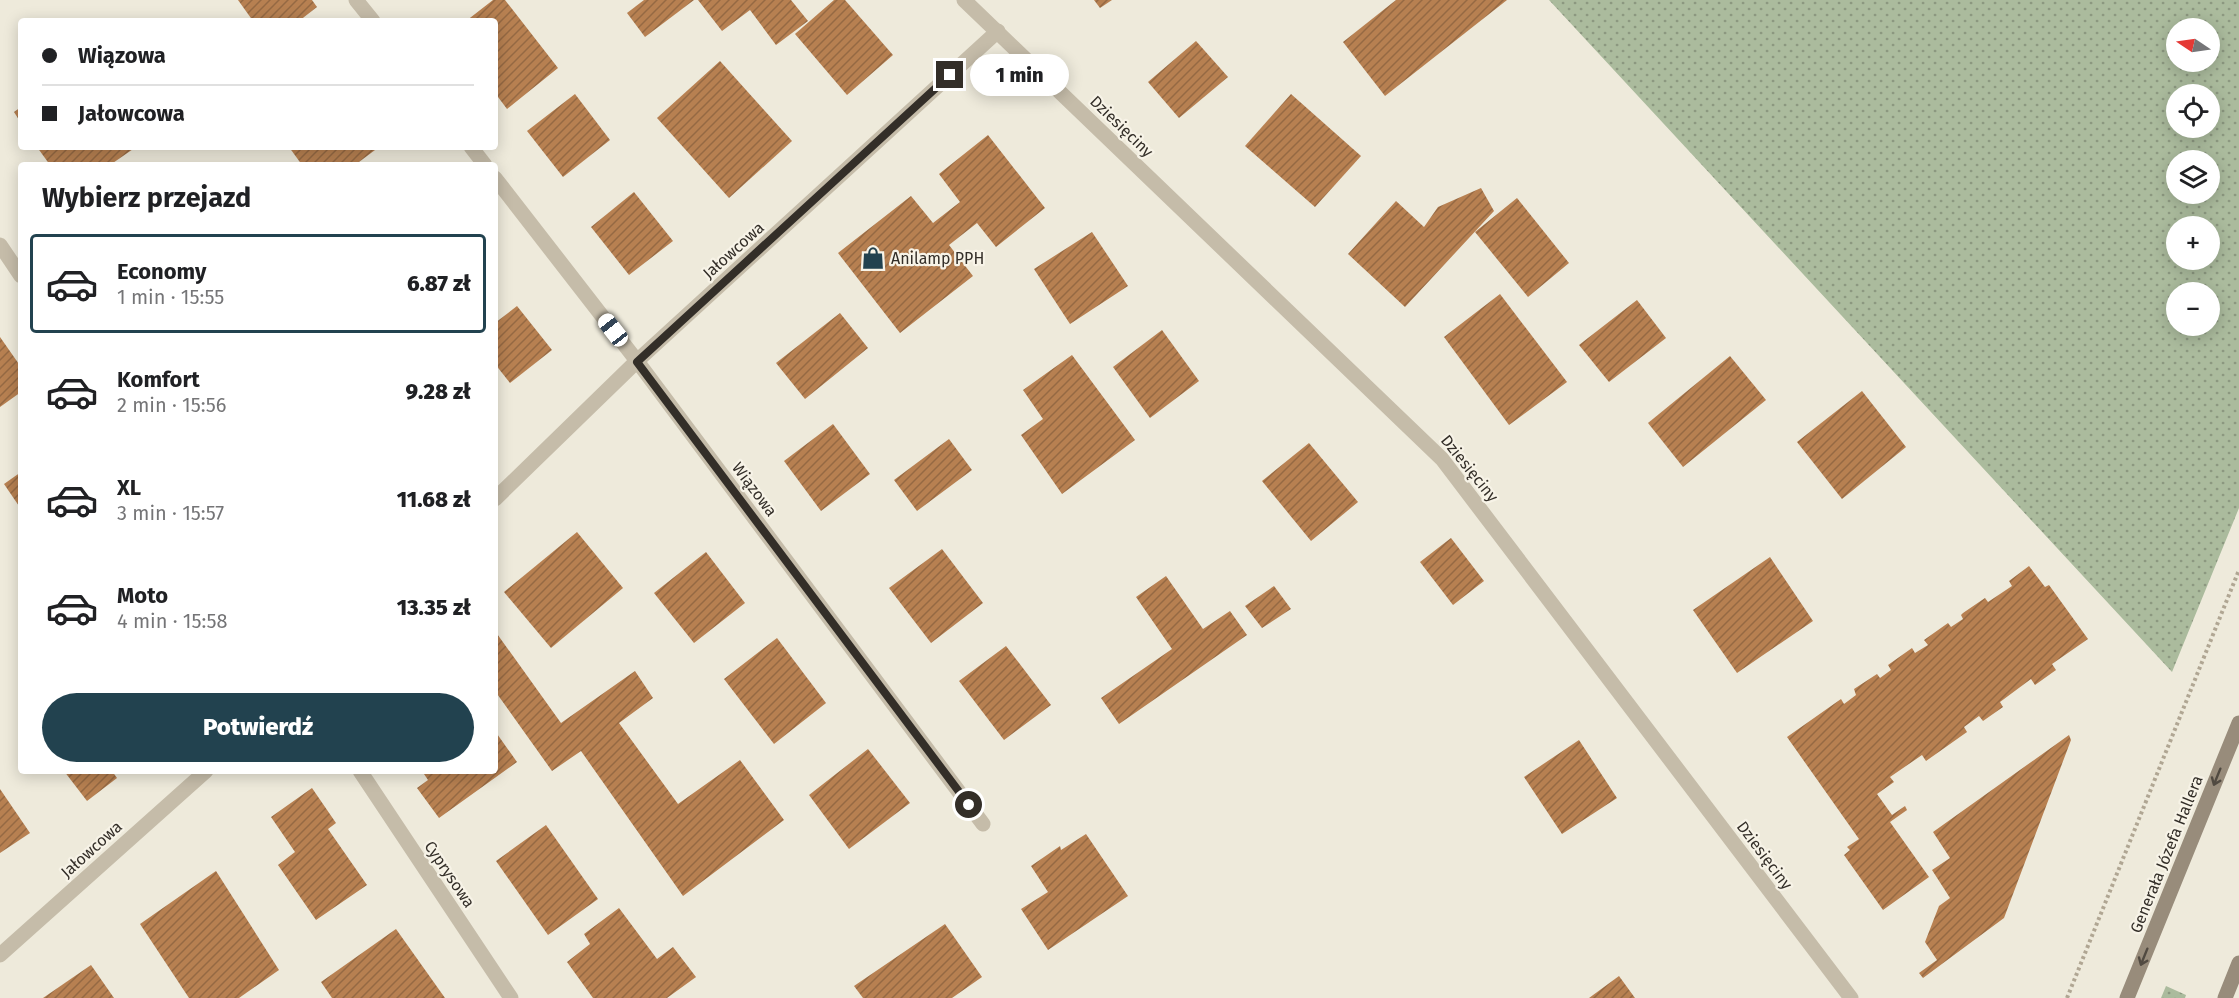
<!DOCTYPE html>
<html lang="pl">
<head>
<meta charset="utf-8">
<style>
  body { margin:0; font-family:"Fira Sans",sans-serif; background:#f2f2f2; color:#202124; height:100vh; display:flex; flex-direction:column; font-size:22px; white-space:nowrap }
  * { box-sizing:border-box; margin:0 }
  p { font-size:20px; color:#757577 }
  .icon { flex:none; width:33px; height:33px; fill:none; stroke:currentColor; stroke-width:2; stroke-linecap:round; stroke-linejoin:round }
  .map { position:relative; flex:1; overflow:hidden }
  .side { position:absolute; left:18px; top:162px; width:480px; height:612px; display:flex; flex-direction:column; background:#fff; border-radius:6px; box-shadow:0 3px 15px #0003 }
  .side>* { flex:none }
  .guide { position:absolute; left:18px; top:18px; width:480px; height:132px; border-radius:6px; box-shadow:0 3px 15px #0003; display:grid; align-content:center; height:132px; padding:0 24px; background:#fff }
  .needle { width:39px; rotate:283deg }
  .buttons { position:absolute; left:2166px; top:18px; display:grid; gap:12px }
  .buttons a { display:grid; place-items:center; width:54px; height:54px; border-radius:50%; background:#fff; box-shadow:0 3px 15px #0003; font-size:30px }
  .end { position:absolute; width:27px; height:27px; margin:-14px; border:8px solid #332e28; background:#fff; box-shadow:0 0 0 3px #fff }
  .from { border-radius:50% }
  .bubble { position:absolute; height:42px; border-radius:21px; background:#fff; box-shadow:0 3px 15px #0003; font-size:20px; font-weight:800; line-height:42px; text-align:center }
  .car { position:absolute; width:18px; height:36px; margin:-18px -9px; border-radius:8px; box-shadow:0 0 4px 2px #0007; background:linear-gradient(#fff 24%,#345 0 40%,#fff 0 76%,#345 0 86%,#fff 0) }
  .guide b { display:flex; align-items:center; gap:21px; height:57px; font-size:22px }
  .guide b+b { border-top:2px solid #e0e0e0 }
  .guide i { width:15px; height:15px; background:#202124 }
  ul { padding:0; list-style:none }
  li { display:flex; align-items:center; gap:18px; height:99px; margin:0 12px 9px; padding:0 12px; border:3px solid transparent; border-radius:6px }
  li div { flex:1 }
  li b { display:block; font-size:22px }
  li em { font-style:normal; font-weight:800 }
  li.current { border-color:#22424f }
  li>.icon { width:54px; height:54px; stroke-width:1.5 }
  h2 { padding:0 24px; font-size:27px; line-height:72px }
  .button { display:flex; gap:12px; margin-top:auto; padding:12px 24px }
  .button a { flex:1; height:69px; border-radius:36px; background:#22424f; color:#fff; font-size:24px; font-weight:800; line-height:69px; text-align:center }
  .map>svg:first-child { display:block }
  .grass { fill:url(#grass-dots); fill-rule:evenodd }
  .building { fill:url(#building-hatch) }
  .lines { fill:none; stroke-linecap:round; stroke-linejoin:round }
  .path { stroke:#b0a693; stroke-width:4; stroke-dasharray:3 3; stroke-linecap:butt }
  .minor { stroke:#c5bca9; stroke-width:15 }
  .secondary { stroke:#988c7b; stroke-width:15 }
  .oneway { stroke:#514a41 }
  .route { stroke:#332e28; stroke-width:8 }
  .labels { text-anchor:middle; stroke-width:4.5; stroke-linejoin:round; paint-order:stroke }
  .street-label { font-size:16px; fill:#332e28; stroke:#f7f3e7 }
  .poi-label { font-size:16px; fill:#332e28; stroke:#f7f3e7; text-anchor:start }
</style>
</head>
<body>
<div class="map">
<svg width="2239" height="998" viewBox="0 0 2239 998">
  <defs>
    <pattern id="grass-dots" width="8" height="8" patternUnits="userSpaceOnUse" patternTransform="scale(1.5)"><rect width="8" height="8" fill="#abbb9d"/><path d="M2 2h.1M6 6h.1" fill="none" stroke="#8c9880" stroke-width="1.8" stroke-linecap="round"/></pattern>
    <pattern id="building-hatch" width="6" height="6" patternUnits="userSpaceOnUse" patternTransform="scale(1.5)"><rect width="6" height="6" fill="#b78051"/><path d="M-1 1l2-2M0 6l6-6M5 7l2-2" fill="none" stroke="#956943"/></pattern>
  </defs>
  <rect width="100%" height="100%" fill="#eeeadb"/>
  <g class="grass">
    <path d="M1549,0H2239V508L2172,672ZM2176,28H2210V62H2176ZM2176,94H2210V128H2176ZM2176,160H2210V194H2176ZM2176,226H2210V260H2176ZM2176,292H2210V326H2176Z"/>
    <polygon points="2166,986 2186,995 2185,998 2161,998"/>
  </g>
  <g class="building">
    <polygon points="238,0 312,0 317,7 299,21 253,21"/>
    <polygon points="493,0 505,0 558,68 507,109 495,93 495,21 466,21"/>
    <polygon points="644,0 694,0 645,37 627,13"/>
    <polygon points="698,0 791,0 808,21 776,45 750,10 722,31"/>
    <polygon points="834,0 845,0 893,55 847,95 795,34"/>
    <polygon points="1094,0 1112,0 1100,8"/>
    <polygon points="1396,0 1507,0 1385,96 1343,42"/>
    <polygon points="1196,41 1228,77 1179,118 1148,82"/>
    <polygon points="720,61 792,141 729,198 657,118"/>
    <polygon points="575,94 610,140 563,177 527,131"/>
    <polygon points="1291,94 1361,156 1315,207 1245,146"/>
    <polygon points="21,107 21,123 14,112"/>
    <polygon points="988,135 1045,208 996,247 977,223 949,245 973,276 900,333 838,253 911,196 933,223 960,202 939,174"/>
    <polygon points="37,147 136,147 110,165 50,165"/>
    <polygon points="289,147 373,147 375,150 355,165 302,165"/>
    <polygon points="1481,188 1494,211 1405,307 1348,254 1396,201 1424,227 1438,207"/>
    <polygon points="634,192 673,241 629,275 591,227"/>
    <polygon points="1517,198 1569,263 1528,297 1475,232"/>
    <polygon points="1092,232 1128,286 1070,324 1034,269"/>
    <polygon points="1500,294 1567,382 1509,425 1444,337"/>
    <polygon points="1637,300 1666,338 1609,382 1579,345"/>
    <polygon points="517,306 552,350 510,383 495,364 495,323"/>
    <polygon points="840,313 868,348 805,399 776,363"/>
    <polygon points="1162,330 1199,381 1150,418 1113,367"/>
    <polygon points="0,337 21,367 21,392 0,407"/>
    <polygon points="1072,355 1135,440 1062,494 1021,435 1043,419 1023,390"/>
    <polygon points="1730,356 1766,400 1683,467 1648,423"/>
    <polygon points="1862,391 1906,447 1842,499 1797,442"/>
    <polygon points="833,424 870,474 821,511 784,461"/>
    <polygon points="949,439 972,470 917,511 894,480"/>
    <polygon points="1309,443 1358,502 1311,541 1262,481"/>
    <polygon points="21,472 21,509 4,484"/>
    <polygon points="577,532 623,588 551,648 504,592"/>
    <polygon points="1451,538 1484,581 1453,605 1420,562"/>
    <polygon points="942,549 983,603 931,643 889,588"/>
    <polygon points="706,552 745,603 694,643 654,593"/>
    <polygon points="1770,557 1813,621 1737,673 1693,610"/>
    <polygon points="2029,566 2045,587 2049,585 2088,639 2052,664 2056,670 2035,685 2031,679 2000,702 2003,707 1983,721 1979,716 1964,727 1967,732 1926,761 1922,755 1890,777 1894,782 1877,794 1892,815 1905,806 1907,810 1890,822 1929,877 1883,910 1844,855 1850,850 1847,847 1859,839 1787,737 1841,699 1844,704 1856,695 1854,689 1877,674 1880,678 1891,670 1888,665 1912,648 1915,653 1928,645 1924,640 1948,623 1951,627 1963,619 1961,615 1963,613 1985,598 1988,602 2012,586 2009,581"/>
    <polygon points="1166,576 1203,629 1230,611 1247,635 1119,724 1101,698 1172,649 1136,597"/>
    <polygon points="1274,586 1291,609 1262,628 1245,606"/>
    <polygon points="495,631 561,723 635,671 653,698 619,723 678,804 740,760 784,820 683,896 581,751 552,771 495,691"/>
    <polygon points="777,638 826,703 774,744 724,679"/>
    <polygon points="1006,646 1051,705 1004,740 959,681"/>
    <polygon points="495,731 517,762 439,818 417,788 428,780 422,771 495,771"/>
    <polygon points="2069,735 2071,740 2004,918 1923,978 1919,973 1937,960 1925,942 1939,906 1950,898 1932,870 1950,858 1933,832"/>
    <polygon points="1579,740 1617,798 1562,834 1524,777"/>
    <polygon points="868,749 910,803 849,849 809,795"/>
    <polygon points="64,771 112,771 117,778 87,801"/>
    <polygon points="312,788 336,823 328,829 367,885 316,920 278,865 295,852 271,817"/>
    <polygon points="0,789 30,833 0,853"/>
    <polygon points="546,825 598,899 548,935 496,861"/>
    <polygon points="1086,834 1128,896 1048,950 1021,909 1048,892 1031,866 1060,846 1061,850"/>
    <polygon points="216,871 279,970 239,998 189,998 140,924"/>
    <polygon points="619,908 657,959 673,947 696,977 667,998 593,998 567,962 590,944 584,934"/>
    <polygon points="945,924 982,977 952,998 863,998 854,986"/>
    <polygon points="396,929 445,998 332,998 321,982"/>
    <polygon points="91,965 114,998 43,998"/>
    <polygon points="1619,976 1635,998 1589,998"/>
  </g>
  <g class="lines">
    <polyline class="path" points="2067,998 2239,570"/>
    <g class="minor">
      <polyline points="356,0 373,21"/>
      <polyline points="964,0 1442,459 1851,998"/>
      <polyline points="471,147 485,165"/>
      <polyline points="495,178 637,361 983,824"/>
      <polyline points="0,245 21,276"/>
      <polyline points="495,499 637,361 998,31"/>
      <polyline points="360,771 511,998"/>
      <polyline points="0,955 206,771"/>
    </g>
    <g class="secondary">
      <polyline points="2127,998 2239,723"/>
      <polyline points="2225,998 2239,963"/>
    </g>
  </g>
  <defs><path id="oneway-shaft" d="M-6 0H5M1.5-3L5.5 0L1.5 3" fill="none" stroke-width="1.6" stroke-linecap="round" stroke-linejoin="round" transform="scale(1.5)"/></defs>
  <g class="oneway">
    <use href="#oneway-shaft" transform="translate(2217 777) rotate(112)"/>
    <use href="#oneway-shaft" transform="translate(2144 957) rotate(112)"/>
  </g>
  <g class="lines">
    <polyline class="route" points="950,75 637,362 969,805"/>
  </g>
  <defs>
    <g id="shop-bare" transform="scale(1.8)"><path d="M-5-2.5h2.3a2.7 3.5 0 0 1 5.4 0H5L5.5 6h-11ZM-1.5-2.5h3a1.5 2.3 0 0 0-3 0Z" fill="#22424f" stroke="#f7f3e7" stroke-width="2.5" paint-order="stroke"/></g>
  </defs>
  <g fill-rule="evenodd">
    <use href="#shop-bare" x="873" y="258"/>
  </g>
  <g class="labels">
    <g class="street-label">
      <text transform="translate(1122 126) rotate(44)" y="6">Dziesięciny</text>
      <text transform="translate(733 250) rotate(-42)" y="6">Jałowcowa</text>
      <text transform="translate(1470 468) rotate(51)" y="6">Dziesięciny</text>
      <text transform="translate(755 489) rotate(53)" y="6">Wiązowa</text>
      <text transform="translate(91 849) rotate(-42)" y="6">Jałowcowa</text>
      <text transform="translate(2166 854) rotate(-68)" y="6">Generała Józefa Hallera</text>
      <text transform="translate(1765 855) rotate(53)" y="6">Dziesięciny</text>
      <text transform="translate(450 874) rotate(56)" y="6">Cyprysowa</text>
    </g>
    <g class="poi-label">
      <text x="891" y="264">Anilamp PPH</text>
    </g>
  </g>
</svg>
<div class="buttons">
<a><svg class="needle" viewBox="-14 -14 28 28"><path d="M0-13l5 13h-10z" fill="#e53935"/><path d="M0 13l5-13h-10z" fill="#757577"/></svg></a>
<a><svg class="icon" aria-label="locate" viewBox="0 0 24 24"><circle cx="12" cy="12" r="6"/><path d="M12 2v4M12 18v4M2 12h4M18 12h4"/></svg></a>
<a><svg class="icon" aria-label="layers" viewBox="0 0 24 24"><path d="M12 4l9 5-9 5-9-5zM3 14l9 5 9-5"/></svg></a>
<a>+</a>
<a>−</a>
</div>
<i class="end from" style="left:969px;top:805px"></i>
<i class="end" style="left:950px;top:75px"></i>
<div class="bubble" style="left:970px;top:54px;width:99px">1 min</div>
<i class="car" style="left:613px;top:330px;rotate:322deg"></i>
<div class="guide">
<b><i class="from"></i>Wiązowa</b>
<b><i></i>Jałowcowa</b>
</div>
<section class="side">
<h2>Wybierz przejazd</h2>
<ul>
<li class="current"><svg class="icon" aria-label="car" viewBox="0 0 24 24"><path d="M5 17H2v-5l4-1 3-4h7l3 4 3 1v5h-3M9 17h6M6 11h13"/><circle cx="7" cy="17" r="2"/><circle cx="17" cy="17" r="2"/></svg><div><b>Economy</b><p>1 min · 15:55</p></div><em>6.87 zł</em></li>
<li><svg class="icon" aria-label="car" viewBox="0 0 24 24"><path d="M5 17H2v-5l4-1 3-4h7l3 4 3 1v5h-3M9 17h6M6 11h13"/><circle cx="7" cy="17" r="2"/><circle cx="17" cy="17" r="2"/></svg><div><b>Komfort</b><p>2 min · 15:56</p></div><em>9.28 zł</em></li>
<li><svg class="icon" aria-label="car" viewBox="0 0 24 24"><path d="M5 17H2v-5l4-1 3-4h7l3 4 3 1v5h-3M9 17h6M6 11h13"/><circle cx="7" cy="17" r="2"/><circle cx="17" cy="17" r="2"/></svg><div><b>XL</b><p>3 min · 15:57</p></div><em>11.68 zł</em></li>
<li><svg class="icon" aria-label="car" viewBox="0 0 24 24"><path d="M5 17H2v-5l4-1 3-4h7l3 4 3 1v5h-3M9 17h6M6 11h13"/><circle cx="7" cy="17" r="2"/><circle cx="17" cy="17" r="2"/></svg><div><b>Moto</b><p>4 min · 15:58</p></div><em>13.35 zł</em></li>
</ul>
<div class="button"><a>Potwierdź</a></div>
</section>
</div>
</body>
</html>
